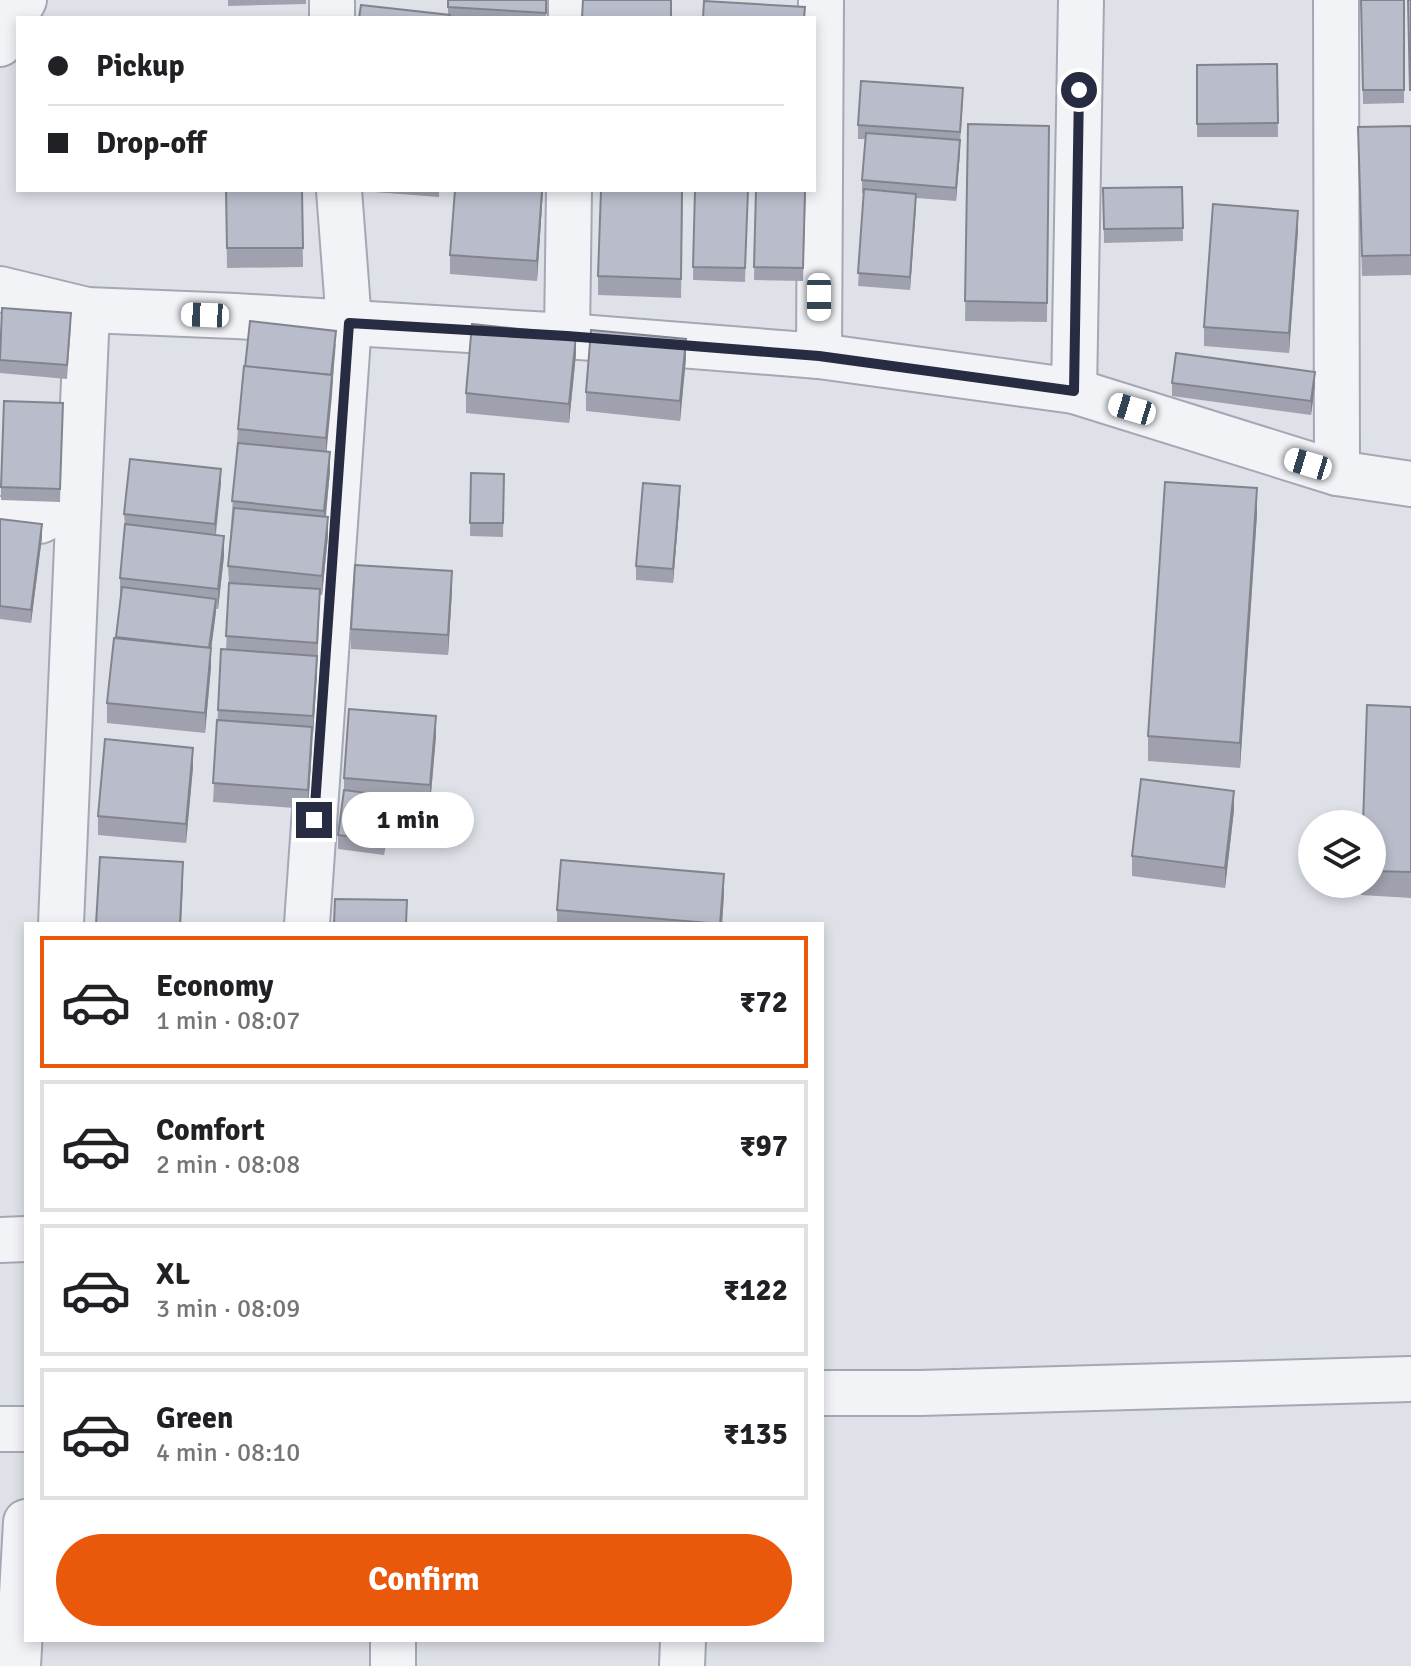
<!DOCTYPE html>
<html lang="en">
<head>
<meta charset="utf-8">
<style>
  body { margin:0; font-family:Signika,sans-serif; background:#f2f2f2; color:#202124; height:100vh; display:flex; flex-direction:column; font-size:30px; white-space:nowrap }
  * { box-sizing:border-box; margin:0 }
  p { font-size:26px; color:#757577 }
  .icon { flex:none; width:44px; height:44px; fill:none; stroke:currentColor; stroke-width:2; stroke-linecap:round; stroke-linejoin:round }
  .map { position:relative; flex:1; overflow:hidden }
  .drawer { position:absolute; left:24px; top:922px; width:800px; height:720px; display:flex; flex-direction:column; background:#fff; border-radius:0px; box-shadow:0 4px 12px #0003 }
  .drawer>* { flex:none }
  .guide { position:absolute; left:16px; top:16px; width:800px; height:176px; border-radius:0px; box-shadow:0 4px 12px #0003; display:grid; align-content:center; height:176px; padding:0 32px; background:#fff }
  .tools { position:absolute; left:1298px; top:810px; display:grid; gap:16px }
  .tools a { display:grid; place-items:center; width:88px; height:88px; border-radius:50%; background:#fff; box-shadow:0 4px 12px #0003; font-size:40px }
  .end { position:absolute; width:36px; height:36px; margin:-18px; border:10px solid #272c42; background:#fff; box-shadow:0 0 0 4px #fff }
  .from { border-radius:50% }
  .bubble { position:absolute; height:56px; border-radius:28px; background:#fff; box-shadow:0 4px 12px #0003; font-size:26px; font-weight:700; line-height:56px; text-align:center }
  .car { position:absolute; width:24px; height:48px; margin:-24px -12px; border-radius:10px; box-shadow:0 0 6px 2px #0007; background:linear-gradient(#fff 24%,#345 0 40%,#fff 0 76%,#345 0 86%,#fff 0) }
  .guide b { display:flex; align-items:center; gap:28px; height:76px; font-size:30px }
  .guide b+b { border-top:2px solid #e0e0e0 }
  .guide i { width:20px; height:20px; background:#202124 }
  ul { padding:14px 0 0; list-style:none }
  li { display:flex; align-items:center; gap:24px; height:132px; margin:0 16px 12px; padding:0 16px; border:4px solid #e0e0e0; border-radius:0px }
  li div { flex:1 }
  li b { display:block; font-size:30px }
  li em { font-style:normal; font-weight:700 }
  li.current { border-color:#ea580c }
  li>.icon { width:72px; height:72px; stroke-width:1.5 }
  .action { display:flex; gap:16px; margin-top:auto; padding:16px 32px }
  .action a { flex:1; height:92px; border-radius:48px; background:#ea580c; color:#fff; font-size:32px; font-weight:700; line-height:92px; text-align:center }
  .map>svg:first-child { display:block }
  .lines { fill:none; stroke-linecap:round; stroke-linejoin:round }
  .minor-casing { stroke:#a4a7b4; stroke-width:48 }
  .minor { stroke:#f2f3f7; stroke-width:44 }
  .wall { fill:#9fa2ae }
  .shaded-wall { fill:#82848d }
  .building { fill:#b9bcca; stroke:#82848d; stroke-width:2 }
  .route { stroke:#272c42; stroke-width:10 }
</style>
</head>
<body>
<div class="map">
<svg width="1411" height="1666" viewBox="0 0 1411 1666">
  <rect width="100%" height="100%" fill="#dfe1e9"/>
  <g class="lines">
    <g class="minor-casing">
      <g id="minor">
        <polyline points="332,0 332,18"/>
        <polyline points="1336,0 1337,473"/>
        <polyline points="571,18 571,0"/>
        <polyline points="0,44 24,0"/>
        <polyline points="0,289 87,310 235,316 567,336 819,356 1074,391 1337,473 1411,484"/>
        <polyline points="567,336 569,190"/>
        <polyline points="819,356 821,0"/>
        <polyline points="1074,391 1081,0"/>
        <polyline points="0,519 40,521 79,502"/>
        <polyline points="61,924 87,310"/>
        <polyline points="307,924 349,323 339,190"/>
        <polyline points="0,1240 26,1239"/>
        <polyline points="822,1393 919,1393 1411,1379"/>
        <polyline points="0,1429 26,1429"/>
        <polyline points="18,1666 26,1522"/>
        <polyline points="393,1666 393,1640"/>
        <polyline points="682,1666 683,1640"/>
      </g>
    </g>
    <use href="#minor" class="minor"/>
  </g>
  <g class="wall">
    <polygon points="228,0 306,0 306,4 228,6"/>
    <polygon points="448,0 547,0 546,18 359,18 448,14"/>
    <polygon points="1361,0 1404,0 1404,103 1363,104"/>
    <polygon points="1277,64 1278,137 1197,137 1197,65"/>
    <polygon points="963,101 956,201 916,198 910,290 858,286 864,193 862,193 862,180 865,139 858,139 858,125"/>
    <polygon points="968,124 1049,126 1047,322 965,321"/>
    <polygon points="1411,126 1411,275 1362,276 1358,147"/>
    <polygon points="1182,187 1183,241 1104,243 1103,188"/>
    <polygon points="226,190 302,190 303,267 227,268"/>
    <polygon points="348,190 439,190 439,197"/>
    <polygon points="543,190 537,281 450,274 450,255"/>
    <polygon points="683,190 681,298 598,295 598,276"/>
    <polygon points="695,190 748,190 745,282 693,280"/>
    <polygon points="756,190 806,190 803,281 754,280"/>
    <polygon points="1298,230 1289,353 1204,346 1204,327"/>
    <polygon points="71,326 67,379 0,373 0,336"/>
    <polygon points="336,344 326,451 330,471 326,517 328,536 322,595 320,595 317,675 308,809 213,802 218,710 226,650 229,586 228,566 238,429"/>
    <polygon points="576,354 569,423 466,413 466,393"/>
    <polygon points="686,358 680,421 586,411 586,392"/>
    <polygon points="1172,383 1315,385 1311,415 1172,396"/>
    <polygon points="63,403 60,502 1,500 1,487"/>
    <polygon points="471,473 504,474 503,537 470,536"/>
    <polygon points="221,482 216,535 224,556 218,609 216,609 211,650 211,667 205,733 107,723 107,703 121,597 120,597 120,578 125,527 124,514"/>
    <polygon points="680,499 673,583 636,580 636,566"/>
    <polygon points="1257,514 1240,768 1148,761 1148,736"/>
    <polygon points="0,519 42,537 31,623 0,619"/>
    <polygon points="452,591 448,655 351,649 351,629"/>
    <polygon points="1411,707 1411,898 1361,895 1361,884 1372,884 1372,824"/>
    <polygon points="436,736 430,805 389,801 384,855 338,849 338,835 344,793 344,778"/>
    <polygon points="193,767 186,843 98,835 98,816"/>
    <polygon points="1234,810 1225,888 1132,876 1132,856"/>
    <polygon points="724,893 722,924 557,924 557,910"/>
  </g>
  <g class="shaded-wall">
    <polygon points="960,140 960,153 956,201 956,188"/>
    <polygon points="542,190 543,190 537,281 537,261"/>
    <polygon points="916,194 916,207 910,290 910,277"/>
    <polygon points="1298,211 1298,230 1289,353 1289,333"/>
    <polygon points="336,331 332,395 326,457 326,438"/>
    <polygon points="576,335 576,354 569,423 569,404"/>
    <polygon points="686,339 686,358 680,421 680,401"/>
    <polygon points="1315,372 1315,385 1311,415 1311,401"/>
    <polygon points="330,452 330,471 324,530 324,511"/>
    <polygon points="221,469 221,482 215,537 215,524"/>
    <polygon points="680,486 680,499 673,583 673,569"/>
    <polygon points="1257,488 1257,514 1240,768 1240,743"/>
    <polygon points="328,517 328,536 322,595 322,576"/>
    <polygon points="42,524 42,537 31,623 31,610"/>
    <polygon points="224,536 224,556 218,609 218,589"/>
    <polygon points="452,571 452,591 448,655 448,635"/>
    <polygon points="216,599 216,612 211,650 211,667 205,733 205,713 209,650"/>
    <polygon points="317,656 317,675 313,735 313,716"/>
    <polygon points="436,716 436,736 430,805 430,785"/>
    <polygon points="312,727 312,746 308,809 308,790"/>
    <polygon points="193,748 193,767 186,843 186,824"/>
    <polygon points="1234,791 1234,810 1225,888 1225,868"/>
    <polygon points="389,796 389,809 384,855 384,841"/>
    <polygon points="183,862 183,882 181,924 180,924"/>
    <polygon points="724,874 724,893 722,924 720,924"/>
  </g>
  <g class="building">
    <polygon points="448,0 546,0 546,13 448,7"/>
    <polygon points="583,0 671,0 671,18 582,18"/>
    <polygon points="1361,0 1404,0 1404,90 1363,90"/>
    <polygon points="1408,0 1411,0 1411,90 1410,90"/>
    <polygon points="704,1 805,7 804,18 703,18"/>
    <polygon points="361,5 450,15 450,18 359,18"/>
    <polygon points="1277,64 1278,123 1197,124 1197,65"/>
    <polygon points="861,81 963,88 960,132 858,125"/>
    <polygon points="968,124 1049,126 1047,303 965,301"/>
    <polygon points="1411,126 1411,255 1362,256 1358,127"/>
    <polygon points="866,133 960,140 956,188 862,180"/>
    <polygon points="1182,187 1183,228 1104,229 1103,188"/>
    <polygon points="864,189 916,194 910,277 858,273"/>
    <polygon points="226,190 302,190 303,248 227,248"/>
    <polygon points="455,190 542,190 537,261 450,255"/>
    <polygon points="601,190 682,190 681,279 598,276"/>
    <polygon points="695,190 748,190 745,268 693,267"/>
    <polygon points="756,190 805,190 803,268 754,267"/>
    <polygon points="1213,204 1298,211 1289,333 1204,327"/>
    <polygon points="2,308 71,313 67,365 0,360"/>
    <polygon points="250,321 336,331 331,375 245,367"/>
    <polygon points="472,324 576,335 569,404 466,393"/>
    <polygon points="591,330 686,339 680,401 586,392"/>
    <polygon points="1176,353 1315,372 1311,401 1172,383"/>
    <polygon points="244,366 332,375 326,438 238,429"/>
    <polygon points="4,401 63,403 60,489 1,487"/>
    <polygon points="238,443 330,452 324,511 232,501"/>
    <polygon points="130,459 221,469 215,524 124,514"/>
    <polygon points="471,473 504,474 503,523 470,523"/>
    <polygon points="1165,482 1257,488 1240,743 1148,736"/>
    <polygon points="643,483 680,486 673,569 636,566"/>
    <polygon points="234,508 328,517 322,576 228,566"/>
    <polygon points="0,519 42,524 31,610 0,606"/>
    <polygon points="125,524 224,536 218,589 120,578"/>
    <polygon points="355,565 452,571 448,635 351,629"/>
    <polygon points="229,583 320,589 317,643 226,636"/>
    <polygon points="122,587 216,599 209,648 116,637"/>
    <polygon points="114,638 211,648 205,713 107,703"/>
    <polygon points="221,649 317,656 313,716 218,710"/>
    <polygon points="1367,705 1411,707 1411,872 1372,871 1372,824 1363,824"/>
    <polygon points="349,709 436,716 430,785 344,778"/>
    <polygon points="217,720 312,727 308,790 213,783"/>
    <polygon points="105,739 193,748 186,824 98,816"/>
    <polygon points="1141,779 1234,791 1225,868 1132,856"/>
    <polygon points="344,790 389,796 384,841 338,835"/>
    <polygon points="100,857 183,862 180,924 96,924"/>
    <polygon points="561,860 724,874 720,924 557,910"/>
    <polygon points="335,899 407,900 406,924 334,924"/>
  </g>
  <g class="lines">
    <polyline class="route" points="314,820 349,323 567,336 819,356 1074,391 1079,90"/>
  </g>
</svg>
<div class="tools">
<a><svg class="icon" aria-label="layers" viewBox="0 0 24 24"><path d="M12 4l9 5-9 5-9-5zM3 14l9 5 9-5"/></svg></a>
</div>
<i class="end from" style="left:1079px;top:90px"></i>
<i class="end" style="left:314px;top:820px"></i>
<div class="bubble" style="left:342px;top:792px;width:132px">1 min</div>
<i class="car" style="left:819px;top:297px;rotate:180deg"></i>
<i class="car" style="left:205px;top:315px;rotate:272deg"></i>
<i class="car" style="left:1132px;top:409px;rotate:287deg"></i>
<i class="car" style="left:1308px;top:464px;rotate:287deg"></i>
<div class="guide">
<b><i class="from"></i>Pickup</b>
<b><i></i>Drop-off</b>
</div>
<section class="drawer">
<ul>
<li class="current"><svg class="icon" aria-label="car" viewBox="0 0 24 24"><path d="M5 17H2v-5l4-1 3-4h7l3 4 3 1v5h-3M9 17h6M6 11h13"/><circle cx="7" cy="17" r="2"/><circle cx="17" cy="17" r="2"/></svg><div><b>Economy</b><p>1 min · 08:07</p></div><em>₹72</em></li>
<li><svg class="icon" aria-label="car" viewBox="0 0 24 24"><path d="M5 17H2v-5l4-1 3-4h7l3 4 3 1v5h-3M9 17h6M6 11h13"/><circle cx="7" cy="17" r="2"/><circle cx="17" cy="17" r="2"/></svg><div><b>Comfort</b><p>2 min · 08:08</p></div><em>₹97</em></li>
<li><svg class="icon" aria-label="car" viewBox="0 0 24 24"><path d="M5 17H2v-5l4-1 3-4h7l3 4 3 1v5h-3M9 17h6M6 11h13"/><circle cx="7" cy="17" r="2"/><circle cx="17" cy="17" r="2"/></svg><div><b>XL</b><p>3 min · 08:09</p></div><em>₹122</em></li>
<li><svg class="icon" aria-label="car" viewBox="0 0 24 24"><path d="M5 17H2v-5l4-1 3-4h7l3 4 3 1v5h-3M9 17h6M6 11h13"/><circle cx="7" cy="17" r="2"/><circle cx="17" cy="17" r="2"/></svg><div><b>Green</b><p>4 min · 08:10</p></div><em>₹135</em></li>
</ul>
<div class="action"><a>Confirm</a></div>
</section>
</div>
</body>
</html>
